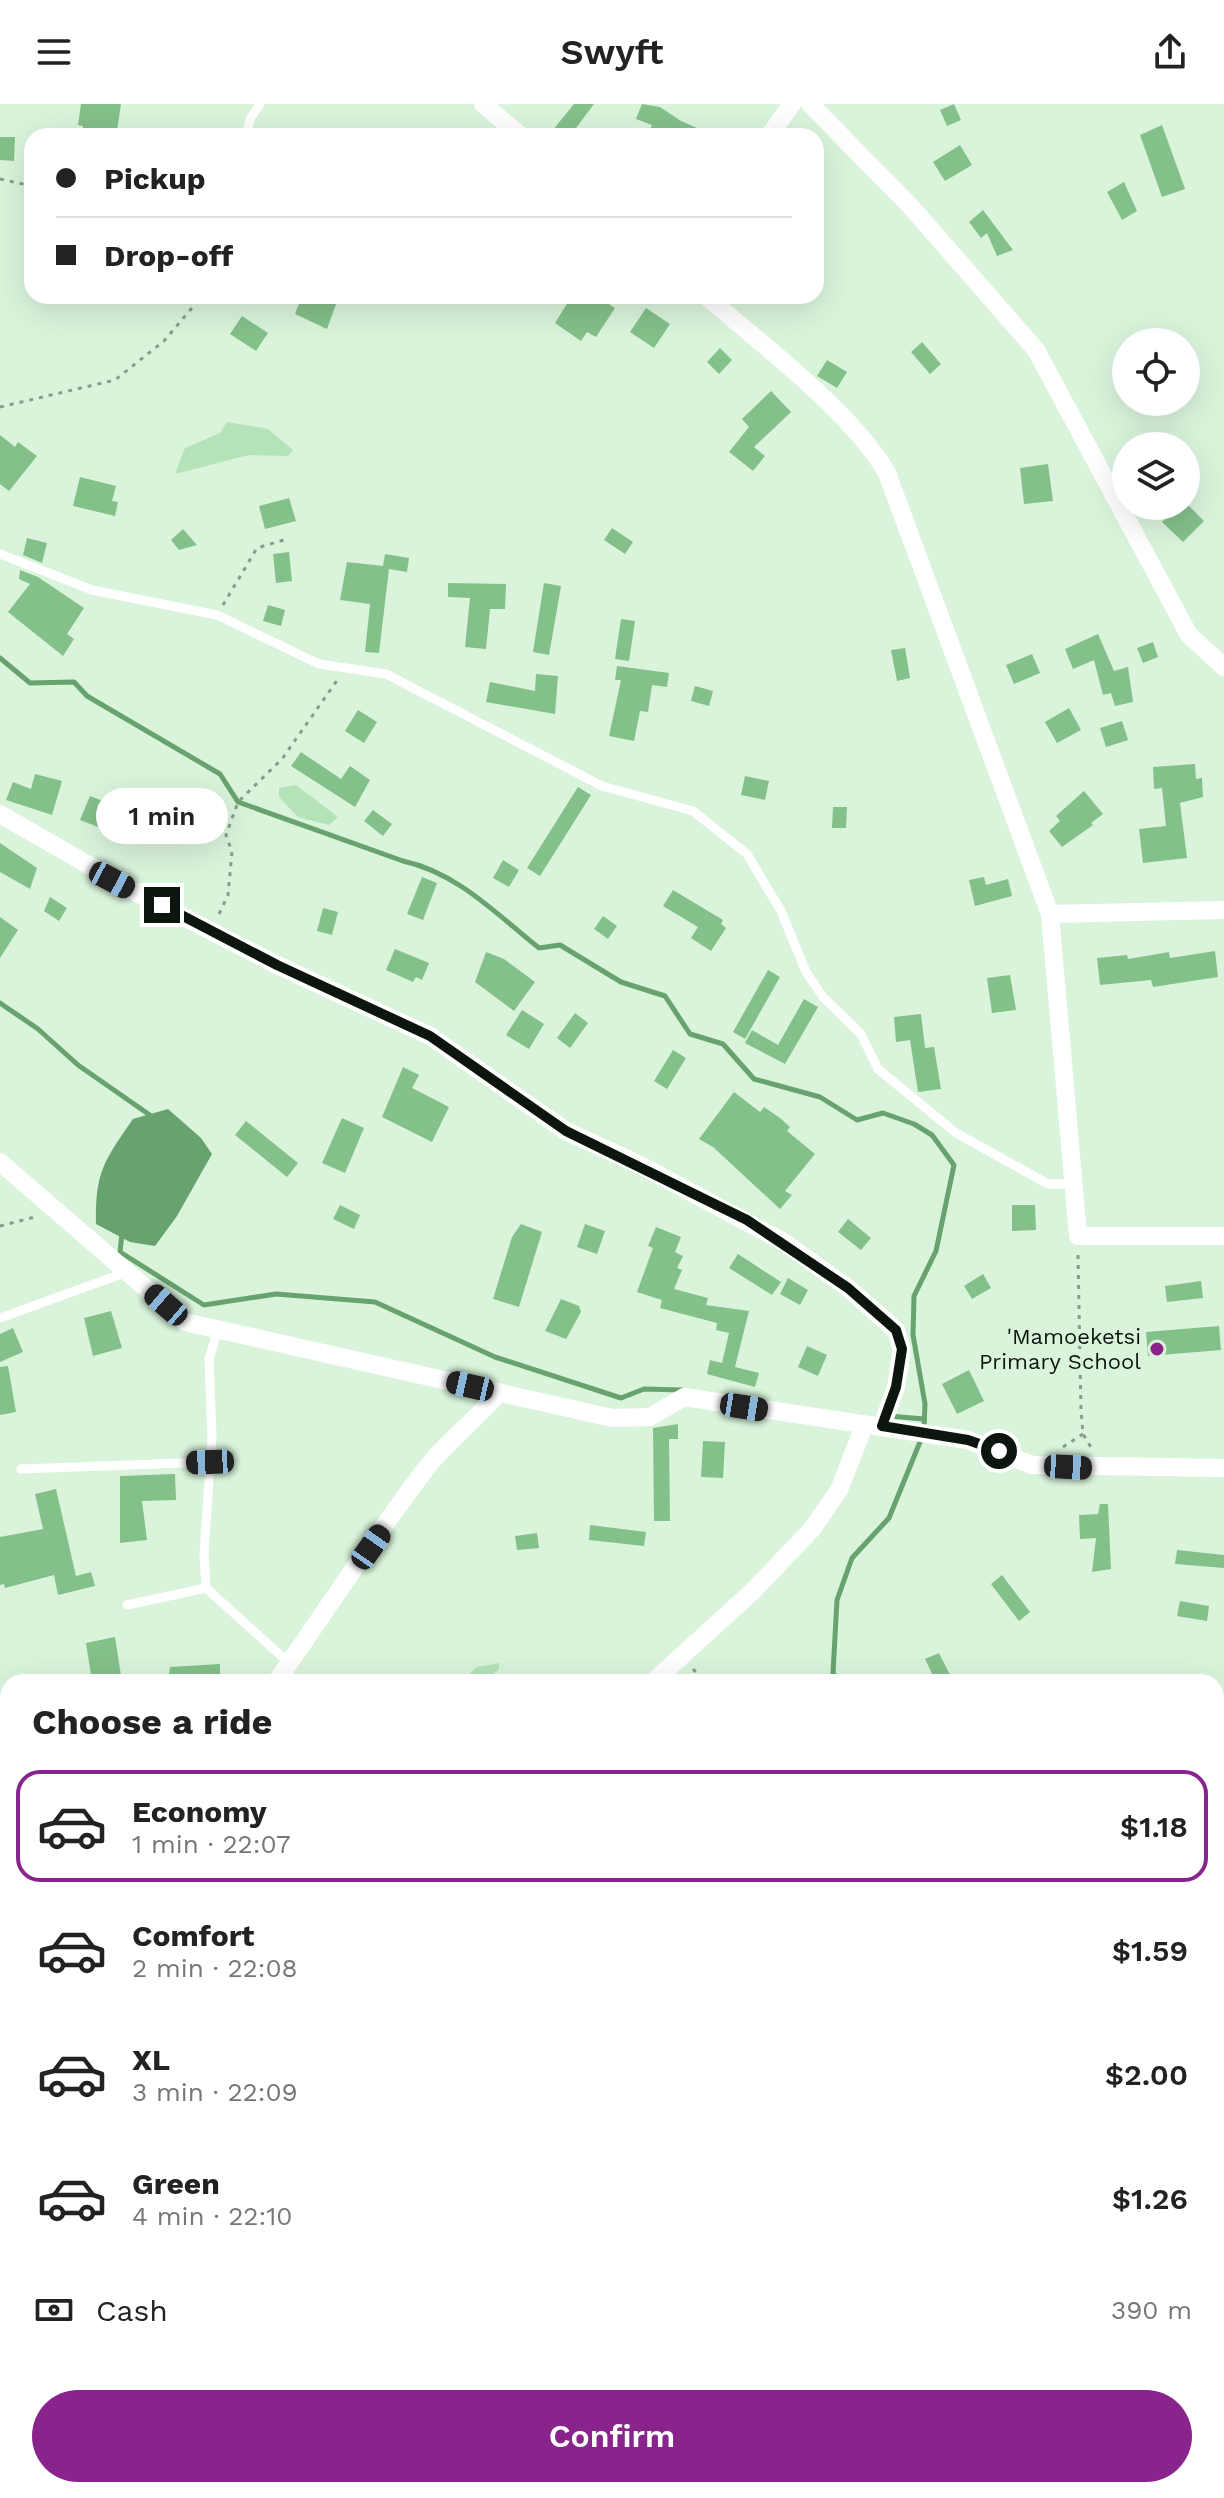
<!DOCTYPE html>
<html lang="en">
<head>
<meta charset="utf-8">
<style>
  body { margin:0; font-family:"Work Sans",sans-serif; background:#f2f2f2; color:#222; height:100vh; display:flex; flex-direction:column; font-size:30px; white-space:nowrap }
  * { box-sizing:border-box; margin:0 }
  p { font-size:26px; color:#767676 }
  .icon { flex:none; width:44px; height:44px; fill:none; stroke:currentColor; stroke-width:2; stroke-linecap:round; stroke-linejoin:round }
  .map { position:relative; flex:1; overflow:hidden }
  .panel { position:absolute; left:0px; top:1570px; width:1224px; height:824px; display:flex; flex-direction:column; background:#fff; border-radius:24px 24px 0 0; box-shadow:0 8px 32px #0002 }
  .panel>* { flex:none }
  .hud { position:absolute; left:24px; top:24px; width:800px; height:176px; border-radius:24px; box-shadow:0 8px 32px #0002; display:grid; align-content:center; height:176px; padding:0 32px; background:#fff }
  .fabs { position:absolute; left:1112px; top:224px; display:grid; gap:16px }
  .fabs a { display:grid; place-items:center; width:88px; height:88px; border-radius:50%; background:#fff; box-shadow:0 8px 32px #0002; font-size:40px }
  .end { position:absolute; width:36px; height:36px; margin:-18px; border:10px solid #0d160e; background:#fff; box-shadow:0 0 0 4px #fff }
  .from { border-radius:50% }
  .bubble { position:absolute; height:56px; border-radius:28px; background:#fff; box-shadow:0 8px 32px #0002; font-size:26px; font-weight:600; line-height:56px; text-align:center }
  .car { position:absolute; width:24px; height:48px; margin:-24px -12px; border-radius:10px; box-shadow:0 0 6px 2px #0007; background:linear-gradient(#222 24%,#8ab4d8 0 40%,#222 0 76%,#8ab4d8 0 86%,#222 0) }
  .hud b { display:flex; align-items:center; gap:28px; height:76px; font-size:30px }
  .hud b+b { border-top:2px solid #e0e0e0 }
  .hud i { width:20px; height:20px; background:#222 }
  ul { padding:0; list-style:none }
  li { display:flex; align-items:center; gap:24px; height:112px; margin:0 16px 12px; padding:0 16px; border:4px solid transparent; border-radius:24px }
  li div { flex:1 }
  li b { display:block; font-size:30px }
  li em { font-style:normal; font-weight:600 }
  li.selected { border-color:#89248c }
  li>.icon { width:72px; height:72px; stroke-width:1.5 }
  h2 { padding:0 32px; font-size:36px; line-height:96px }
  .pay { display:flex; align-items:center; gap:20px; height:88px; padding:0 32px; font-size:30px }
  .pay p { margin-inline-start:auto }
  .button { display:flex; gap:16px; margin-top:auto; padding:16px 32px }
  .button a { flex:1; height:92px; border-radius:48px; background:#89248c; color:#fff; font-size:32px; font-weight:600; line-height:92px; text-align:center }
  header { display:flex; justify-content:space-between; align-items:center; height:104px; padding:0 32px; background:#fff; font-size:36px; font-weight:600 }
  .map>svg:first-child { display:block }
  .green { fill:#b5e3b8 }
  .water { fill:#68a26e }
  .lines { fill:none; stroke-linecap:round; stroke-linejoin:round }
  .stream { stroke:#68a26e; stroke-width:5 }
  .building { fill:#84c08a }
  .path { stroke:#899c8b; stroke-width:3; stroke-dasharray:4 6; stroke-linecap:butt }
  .lane { stroke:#fff; stroke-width:9 }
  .street { stroke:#fff; stroke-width:18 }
  .route { stroke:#0d160e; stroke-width:10 }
  .poi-dot { fill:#89248c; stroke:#daf4dc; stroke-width:3 }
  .labels { text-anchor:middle; stroke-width:6; stroke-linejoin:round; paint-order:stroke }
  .poi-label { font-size:22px; fill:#0d160e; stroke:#daf4dc; text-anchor:end }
</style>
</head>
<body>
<header><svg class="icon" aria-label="menu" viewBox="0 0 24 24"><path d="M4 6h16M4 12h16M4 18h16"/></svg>Swyft<svg class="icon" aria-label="share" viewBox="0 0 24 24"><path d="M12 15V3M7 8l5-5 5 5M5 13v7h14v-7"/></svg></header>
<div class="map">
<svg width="1224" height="2394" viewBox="0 0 1224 2394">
  <rect width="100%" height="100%" fill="#daf4dc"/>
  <g class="green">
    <polygon points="227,318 268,325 293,346 288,352 249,351 175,370 185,344 220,329"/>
    <polygon points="296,681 338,713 329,721 298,713 279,693 279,684"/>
    <polygon points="499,1559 499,1565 484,1578 460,1578 477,1563"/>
    <polygon points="1019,2386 1067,2386 1072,2394 1029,2394"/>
  </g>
  <path class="water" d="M168,1005L201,1034L212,1050L177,1112L155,1142L130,1138L96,1120C95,1068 104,1057 133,1015Z"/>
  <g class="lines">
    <g class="stream">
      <path d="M0,554L30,579L74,578L87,592L220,670L238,698L403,757C458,769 496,810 539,844L560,841L621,878L665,892L690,930L723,940L754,975L820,993L857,1016L883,1009L914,1020L932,1031L954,1061L936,1147L914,1192L913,1231L925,1300L924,1324"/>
      <polyline points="0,899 38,925 78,961 154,1014"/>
      <polyline points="122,1129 120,1148 204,1201 276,1190 375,1198 495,1253 621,1294 644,1285 682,1286"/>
      <polyline points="889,1312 924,1315"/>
      <polyline points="840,1578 833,1569 837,1496 852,1454 889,1414 922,1333"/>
      <polyline points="0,2090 8,2092"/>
      <polyline points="1216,2182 1224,2190"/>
      <polyline points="1040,2386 1048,2394"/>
    </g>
  </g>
  <g class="building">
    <polygon points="81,0 121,0 117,27 104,26 103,32 82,32 83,22 78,21"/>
    <polygon points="574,0 594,0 570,32 548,32"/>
    <polygon points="642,0 660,3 681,17 715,32 658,32 649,28 652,21 636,15"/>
    <polygon points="954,0 961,16 947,22 940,6"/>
    <polygon points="1162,21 1185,85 1162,93 1140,31"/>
    <polygon points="0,33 15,33 14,57 0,56"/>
    <polygon points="960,41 972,61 945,77 933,58"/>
    <polygon points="1124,78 1137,107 1122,116 1107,88"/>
    <polygon points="983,106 1013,146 997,152 987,129 981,134 969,118"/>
    <polygon points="302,192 339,192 327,225 295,210"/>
    <polygon points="572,192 586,192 597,199 600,194 615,204 596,233 587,228 581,237 555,219"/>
    <polygon points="646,204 670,220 654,244 630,228"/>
    <polygon points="242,212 268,229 256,247 230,230"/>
    <polygon points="922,238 941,260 930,270 911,248"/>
    <polygon points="720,244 732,256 719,270 707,258"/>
    <polygon points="827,256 847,268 837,284 817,272"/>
    <polygon points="771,287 791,308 754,343 765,352 753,367 729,348 749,323 742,315"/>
    <polygon points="0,331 15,343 18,338 37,352 9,387 0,380"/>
    <polygon points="1048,360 1053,397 1024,400 1020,364"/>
    <polygon points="80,373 116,382 112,397 118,398 115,412 73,402"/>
    <polygon points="289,394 296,417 265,425 259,402"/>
    <polygon points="1178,402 1189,402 1204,417 1183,438 1162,418"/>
    <polygon points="612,424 633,438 625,450 604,436"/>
    <polygon points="183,425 197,441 179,446 171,436"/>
    <polygon points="27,434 47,439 42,459 23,451"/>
    <polygon points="289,448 292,477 276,479 273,450"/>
    <polygon points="385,450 409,454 407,468 389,465 379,549 365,548 370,500 340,496 347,458 383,462"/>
    <polygon points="20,466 38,473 84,504 67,530 74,535 63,552 8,508 30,480 19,475"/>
    <polygon points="448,479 506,480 505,505 490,505 486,545 465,543 470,494 448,493"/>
    <polygon points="544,479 561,482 549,551 533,548"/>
    <polygon points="268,501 285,506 281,522 263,517"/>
    <polygon points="621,515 635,517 629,557 615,555"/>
    <polygon points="1098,530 1114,567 1128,563 1133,598 1115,602 1111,589 1103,591 1094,556 1073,565 1065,545"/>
    <polygon points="1153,538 1158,553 1143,559 1137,544"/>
    <polygon points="905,544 910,574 897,577 891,546"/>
    <polygon points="1032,550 1040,569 1014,580 1006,561"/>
    <polygon points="617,562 669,569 667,583 652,581 648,608 640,607 634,637 609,632 621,576 615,576"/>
    <polygon points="536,570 558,572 555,610 486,598 490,578 535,587"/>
    <polygon points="695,582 713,587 709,602 691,597"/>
    <polygon points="1069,604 1081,626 1057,639 1045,618"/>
    <polygon points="358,606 377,618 364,639 345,627"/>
    <polygon points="1122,617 1128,636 1106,643 1100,624"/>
    <polygon points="301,648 341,675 350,662 370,676 355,703 291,662"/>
    <polygon points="1195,660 1196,675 1202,674 1203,693 1180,699 1187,754 1143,759 1139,725 1166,722 1162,684 1154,685 1153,663"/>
    <polygon points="35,670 62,677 52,711 6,696 13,678 31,685"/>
    <polygon points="745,672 769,677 765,696 741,691"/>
    <polygon points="578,683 591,691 540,772 527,764"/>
    <polygon points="1084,687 1103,710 1091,719 1093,721 1062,743 1049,727 1060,717 1056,712"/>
    <polygon points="90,692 121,704 111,728 80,716"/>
    <polygon points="833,703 847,703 846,724 832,724"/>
    <polygon points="373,706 392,720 383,732 364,717"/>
    <polygon points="0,739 37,764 30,785 0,768"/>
    <polygon points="503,756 519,766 509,783 493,774"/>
    <polygon points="422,773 437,779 423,816 407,810"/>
    <polygon points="984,773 986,781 1008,775 1012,792 975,802 969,776"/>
    <polygon points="673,786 723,816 721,820 726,824 711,847 691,834 698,823 663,802"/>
    <polygon points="50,793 67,804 59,817 44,807"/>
    <polygon points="323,804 338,808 332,831 317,827"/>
    <polygon points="603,812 617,822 608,835 594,825"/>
    <polygon points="0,813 18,826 0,854"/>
    <polygon points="395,845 429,859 422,876 416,873 413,878 386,866"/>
    <polygon points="1215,847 1218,873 1153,883 1151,876 1100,881 1097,854 1127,851 1128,855 1169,848 1170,854"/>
    <polygon points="486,848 504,855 535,878 514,907 475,878"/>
    <polygon points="768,866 780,873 745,935 733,928"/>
    <polygon points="1010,871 1016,906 992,909 987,874"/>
    <polygon points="804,895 818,903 785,960 745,939 752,926 778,941"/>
    <polygon points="522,906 544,920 529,945 506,931"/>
    <polygon points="575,909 588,919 570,944 557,934"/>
    <polygon points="921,910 925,944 934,943 941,985 918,988 910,936 896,938 894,913"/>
    <polygon points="673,946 686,954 667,985 654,977"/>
    <polygon points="403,963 419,971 412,984 449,1003 432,1038 382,1013"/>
    <polygon points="734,988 760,1008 764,1003 780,1014 790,1023 787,1027 815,1050 785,1087 792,1091 780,1105 713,1043 699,1035"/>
    <polygon points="342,1014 364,1024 345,1069 322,1059"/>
    <polygon points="246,1017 298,1059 287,1073 235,1031"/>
    <polygon points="340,1101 360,1111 354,1125 333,1115"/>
    <polygon points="1012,1101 1035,1101 1036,1126 1012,1127"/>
    <polygon points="848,1115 871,1134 861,1146 838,1128"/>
    <polygon points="521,1120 542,1128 519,1203 493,1195 512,1133"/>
    <polygon points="585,1120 605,1127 597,1150 577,1143"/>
    <polygon points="656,1123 681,1133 675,1148 683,1152 677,1164 682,1166 674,1185 708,1194 706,1201 749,1207 735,1263 759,1269 755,1283 707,1270 710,1256 722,1259 729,1229 716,1226 717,1219 660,1204 662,1196 637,1188 653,1144 648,1142"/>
    <polygon points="738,1150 781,1178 772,1191 729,1164"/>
    <polygon points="983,1170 991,1184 972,1195 964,1182"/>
    <polygon points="788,1174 808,1186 800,1201 780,1190"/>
    <polygon points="1201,1177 1203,1194 1167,1198 1165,1182"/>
    <polygon points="561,1195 579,1202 581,1208 566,1235 545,1227"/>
    <polygon points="111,1207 122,1244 93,1252 84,1214"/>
    <polygon points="1219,1222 1221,1246 1148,1252 1146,1228"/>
    <polygon points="13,1224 23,1248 0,1258 0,1230"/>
    <polygon points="807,1242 827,1251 818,1272 798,1263"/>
    <polygon points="8,1262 16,1308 0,1311 0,1263"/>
    <polygon points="969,1266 984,1297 957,1310 942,1280"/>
    <polygon points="678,1320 678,1335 669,1335 670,1417 654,1417 653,1324"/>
    <polygon points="703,1337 725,1338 723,1374 701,1373"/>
    <polygon points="175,1370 176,1396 142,1397 147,1436 120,1439 120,1372"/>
    <polygon points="56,1385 76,1472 91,1468 95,1482 58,1491 54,1471 5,1484 4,1480 0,1481 0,1433 43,1425 35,1390"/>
    <polygon points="1100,1400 1108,1400 1111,1465 1092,1468 1096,1434 1080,1435 1079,1411 1098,1410"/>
    <polygon points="590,1421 646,1428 644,1442 589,1436"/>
    <polygon points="537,1429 539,1444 517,1446 515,1432"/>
    <polygon points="1177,1446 1224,1451 1224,1464 1175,1460"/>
    <polygon points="1002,1471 1030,1508 1019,1517 991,1480"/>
    <polygon points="1180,1497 1209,1502 1207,1517 1177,1512"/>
    <polygon points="115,1533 122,1578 92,1578 86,1539"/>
    <polygon points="939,1549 951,1573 936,1578 925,1555"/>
    <polygon points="220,1560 220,1578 168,1578 170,1563"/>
  </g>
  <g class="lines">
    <g class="path">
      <polyline points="0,75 32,82"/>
      <polyline points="0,303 115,276 164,237 202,192"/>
      <polyline points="223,501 257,444 287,435"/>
      <polyline points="219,810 228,791 232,748 226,731 238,698 282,655 338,575"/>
      <polyline points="0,1122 35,1113"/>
      <polyline points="1078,1151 1081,1306 1083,1330 1092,1345"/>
      <polyline points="1063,1343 1083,1330"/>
      <polyline points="693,1565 705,1578"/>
      <polyline points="0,1909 8,1893"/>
      <polyline points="1099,2386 1100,2390"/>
      <polyline points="941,2394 952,2386"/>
      <polyline points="1083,2394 1096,2386"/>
    </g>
    <g class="lane">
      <polyline points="246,32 250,15 260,0"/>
      <polyline points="0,450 92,486 217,511 319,560 386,570 602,682 693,707 747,750 781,807 806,868 823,893 861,930 878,965 956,1029 1048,1080 1071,1080"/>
      <polyline points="0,1214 127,1168"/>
      <polyline points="218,1226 209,1255 212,1332 204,1449 206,1484 289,1559"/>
      <polyline points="21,1365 210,1358"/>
      <polyline points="127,1501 206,1484"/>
      <polyline points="0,2137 8,2144"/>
      <polyline points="0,2293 8,2275"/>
      <polyline points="321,2386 347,2394"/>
      <polyline points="738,2386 767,2394"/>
      <polyline points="570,2394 572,2386"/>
    </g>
    <g class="street">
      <polyline points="483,0 521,32"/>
      <polyline points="810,0 912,104 1036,246 1189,531 1224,563"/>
      <polyline points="769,32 792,0"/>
      <path d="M706,192C760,239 853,309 887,369L1050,810L1078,1132H1224"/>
      <polyline points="0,710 139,790 277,861 430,932 566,1027 642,1062 782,1137 848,1184 896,1226 902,1245 896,1283 882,1322"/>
      <polyline points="1050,810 1224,806"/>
      <polyline points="0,1058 185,1218 612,1314 650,1313 684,1293 968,1336 1032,1361 1224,1364"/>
      <path d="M276,1578C325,1508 372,1436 424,1367C446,1337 476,1317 499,1288"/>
      <polyline points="653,1578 753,1487 812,1425 839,1386 864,1322"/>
      <polyline points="1216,1737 1224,1737"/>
      <polyline points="1216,1970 1224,1985"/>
      <polyline points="0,2013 8,2010"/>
    </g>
  </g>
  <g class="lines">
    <polyline class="route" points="162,801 277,861 430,932 566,1027 747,1116 848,1184 896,1226 902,1245 896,1283 882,1322 968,1336 999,1347"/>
  </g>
  <circle class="poi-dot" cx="1157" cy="1245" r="8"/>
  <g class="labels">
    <g class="poi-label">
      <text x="1141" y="1240">'Mamoeketsi<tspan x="1141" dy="25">Primary School</tspan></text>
    </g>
  </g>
</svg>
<div class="fabs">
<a><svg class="icon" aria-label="locate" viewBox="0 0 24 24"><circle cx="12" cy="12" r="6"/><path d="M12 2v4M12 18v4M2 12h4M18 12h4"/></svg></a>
<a><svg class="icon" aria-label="layers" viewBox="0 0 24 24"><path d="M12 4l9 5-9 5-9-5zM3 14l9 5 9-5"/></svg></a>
</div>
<i class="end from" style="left:999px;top:1347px"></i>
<i class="end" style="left:162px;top:801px"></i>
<div class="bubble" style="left:96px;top:684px;width:132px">1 min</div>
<i class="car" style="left:112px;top:776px;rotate:118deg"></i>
<i class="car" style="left:166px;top:1201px;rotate:311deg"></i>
<i class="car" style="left:470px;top:1282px;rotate:283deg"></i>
<i class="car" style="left:744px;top:1303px;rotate:99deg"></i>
<i class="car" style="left:210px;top:1358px;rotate:268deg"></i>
<i class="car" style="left:1068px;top:1363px;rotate:93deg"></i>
<i class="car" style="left:371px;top:1443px;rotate:35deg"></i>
<div class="hud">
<b><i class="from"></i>Pickup</b>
<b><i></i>Drop-off</b>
</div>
<section class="panel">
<h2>Choose a ride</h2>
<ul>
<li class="selected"><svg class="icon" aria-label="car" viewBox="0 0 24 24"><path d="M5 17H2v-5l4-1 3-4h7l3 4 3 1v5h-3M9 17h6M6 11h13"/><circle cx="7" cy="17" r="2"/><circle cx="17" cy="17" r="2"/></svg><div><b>Economy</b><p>1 min · 22:07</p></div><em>$1.18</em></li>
<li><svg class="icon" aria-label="car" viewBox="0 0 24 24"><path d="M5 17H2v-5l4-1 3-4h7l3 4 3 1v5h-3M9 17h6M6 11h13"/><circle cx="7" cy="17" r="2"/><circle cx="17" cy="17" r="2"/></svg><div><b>Comfort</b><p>2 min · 22:08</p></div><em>$1.59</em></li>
<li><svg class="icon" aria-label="car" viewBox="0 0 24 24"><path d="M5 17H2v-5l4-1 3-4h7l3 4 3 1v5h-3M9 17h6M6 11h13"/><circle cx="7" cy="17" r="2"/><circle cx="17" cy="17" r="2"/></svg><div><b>XL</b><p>3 min · 22:09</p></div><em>$2.00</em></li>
<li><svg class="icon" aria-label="car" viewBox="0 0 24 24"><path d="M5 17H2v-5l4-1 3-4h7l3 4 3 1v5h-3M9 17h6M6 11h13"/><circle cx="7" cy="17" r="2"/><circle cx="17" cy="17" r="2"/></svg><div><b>Green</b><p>4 min · 22:10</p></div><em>$1.26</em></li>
</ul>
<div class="pay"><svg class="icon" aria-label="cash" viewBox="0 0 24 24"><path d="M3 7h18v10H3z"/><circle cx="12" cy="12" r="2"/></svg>Cash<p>390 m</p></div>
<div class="button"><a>Confirm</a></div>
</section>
</div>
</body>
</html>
